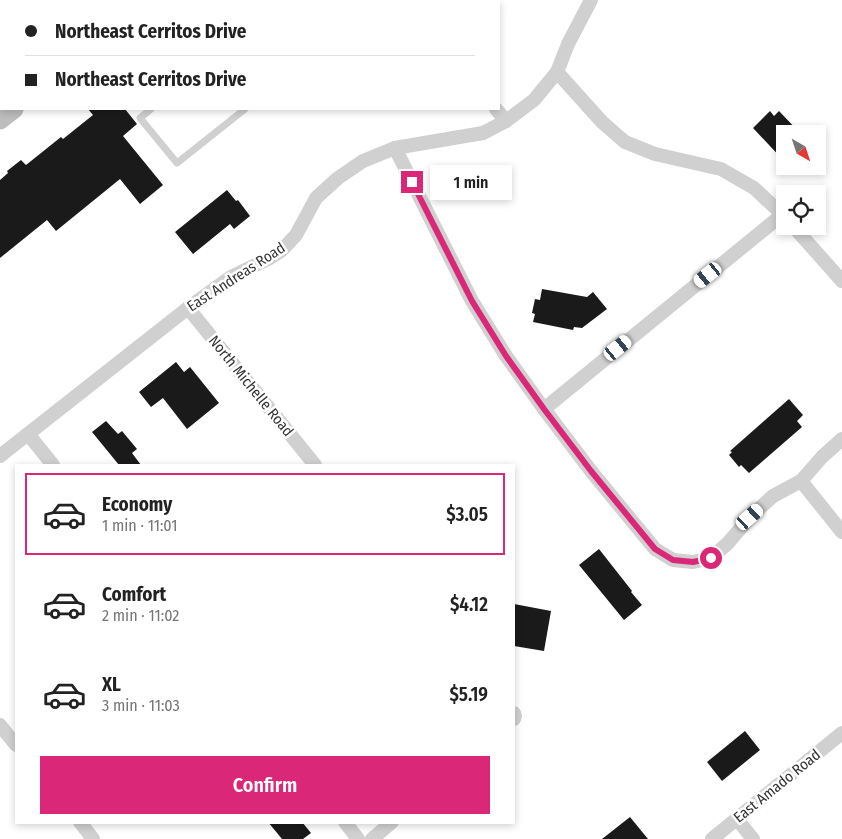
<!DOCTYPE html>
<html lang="en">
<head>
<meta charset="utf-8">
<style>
  body { margin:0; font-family:"Fira Sans Condensed",sans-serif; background:#f2f2f2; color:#222; height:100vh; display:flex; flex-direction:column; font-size:19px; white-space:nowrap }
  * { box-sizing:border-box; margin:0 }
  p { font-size:16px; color:#767676 }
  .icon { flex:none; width:28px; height:28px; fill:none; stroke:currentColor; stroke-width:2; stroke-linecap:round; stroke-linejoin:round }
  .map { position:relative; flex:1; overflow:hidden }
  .side { position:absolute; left:15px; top:464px; width:500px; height:360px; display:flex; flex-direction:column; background:#fff; border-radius:0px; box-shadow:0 2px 8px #0003 }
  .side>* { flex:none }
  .hud { position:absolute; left:0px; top:0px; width:500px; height:110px; box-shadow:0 2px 8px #0003; display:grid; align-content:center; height:110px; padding:0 25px; background:#fff }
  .needle { width:32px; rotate:141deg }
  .buttons { position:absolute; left:776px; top:125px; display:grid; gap:10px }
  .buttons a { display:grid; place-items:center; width:50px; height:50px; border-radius:0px; background:#fff; box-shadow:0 2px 8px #0003; font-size:25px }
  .end { position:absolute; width:22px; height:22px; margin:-11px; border:6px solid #db2777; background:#fff; box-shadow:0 0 0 2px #fff }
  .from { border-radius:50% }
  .bubble { position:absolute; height:35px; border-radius:0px; background:#fff; box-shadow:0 2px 8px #0003; font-size:16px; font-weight:600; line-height:35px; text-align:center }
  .car { position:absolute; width:15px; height:30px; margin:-15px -8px; border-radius:6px; box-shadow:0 0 4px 1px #0007; background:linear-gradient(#fff 24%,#345 0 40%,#fff 0 76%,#345 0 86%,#fff 0) }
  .hud b { display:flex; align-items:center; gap:18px; height:48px; font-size:19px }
  .hud b+b { border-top:1px solid #e0e0e0 }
  .hud i { width:12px; height:12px; background:#222 }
  ul { padding:9px 0 0; list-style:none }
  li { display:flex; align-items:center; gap:15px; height:82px; margin:0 10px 8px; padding:0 15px; border:2px solid transparent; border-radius:0px }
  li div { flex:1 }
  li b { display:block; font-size:19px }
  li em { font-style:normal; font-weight:600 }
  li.selected { border-color:#db2777 }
  li>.icon { width:45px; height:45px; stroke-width:1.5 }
  .action { display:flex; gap:10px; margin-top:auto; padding:10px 25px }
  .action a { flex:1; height:58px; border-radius:0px; background:#db2777; color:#fff; font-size:20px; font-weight:600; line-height:58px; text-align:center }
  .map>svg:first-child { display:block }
  .building { fill:#1a1a1a }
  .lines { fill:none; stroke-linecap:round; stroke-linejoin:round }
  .lane { stroke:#d0d0d0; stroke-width:7 }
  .street { stroke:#d0d0d0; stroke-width:14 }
  .secondary { stroke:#bdbdbd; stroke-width:19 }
  .route { stroke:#db2777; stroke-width:6 }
  .labels { text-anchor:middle; stroke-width:5; stroke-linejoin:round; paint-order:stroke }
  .street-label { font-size:15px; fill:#333; stroke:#fff }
</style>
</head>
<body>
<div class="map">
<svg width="842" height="839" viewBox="0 0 842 839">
  <rect width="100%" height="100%" fill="#fff"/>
  <g class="building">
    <polygon points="88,109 125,109 137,124 123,136 163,185 140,204 120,179 56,231 47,220 0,258 0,180 8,173 7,171 21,160 26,165 61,137 63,139 93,115"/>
    <polygon points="770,111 774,116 779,111 801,134 785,134 785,162 753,128"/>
    <polygon points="227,190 236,201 238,200 250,216 234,229 230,224 193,254 175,232"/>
    <polygon points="542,289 587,297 593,292 607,309 582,328 574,327 573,330 533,322 535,314 532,313 535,299 540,300"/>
    <polygon points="176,362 184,372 190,367 219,403 187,429 163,398 151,407 139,392"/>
    <polygon points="789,399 803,415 797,421 802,427 749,473 741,465 739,467 729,455 732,452 730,451"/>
    <polygon points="106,421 118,434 122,431 137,449 132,453 141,465 119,465 92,432"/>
    <polygon points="599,549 632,591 631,592 642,605 624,620 579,565"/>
    <polygon points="514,604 551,611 544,651 514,646"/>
    <polygon points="745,731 760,750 722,781 707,762"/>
    <polygon points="630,817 648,839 602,839"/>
    <polygon points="268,822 302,822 311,833 303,839 282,839"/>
  </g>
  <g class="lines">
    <g class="lane">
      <polyline points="163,0 164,1"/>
      <polyline points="151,109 140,118 177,163 245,109"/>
    </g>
    <g class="street">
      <polyline points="75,0 76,1"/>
      <polyline points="410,0 411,1"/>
      <polyline points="557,72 602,122 625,142 655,154 721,169 754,188 785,217"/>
      <polyline points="496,109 506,121"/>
      <polyline points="395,148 472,301 506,356 544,409 591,471 655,549 673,560 693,562 711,558 728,543 750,517 773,496 801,481 822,457 842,439"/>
      <polyline points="793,226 842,281"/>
      <polyline points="188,308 315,465"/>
      <polyline points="544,409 783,214"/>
      <polyline points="28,434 53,465"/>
      <polyline points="0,456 188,308 231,277 268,259 282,250 296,235 316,198 338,178 363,161 395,148 483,133 506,121 534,100 557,72 568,44 591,0"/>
      <polyline points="801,481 842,532"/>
      <polyline points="514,713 515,716 514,719"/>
      <polyline points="0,725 16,745"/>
      <polyline points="737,819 753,839"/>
      <polyline points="80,822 93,839"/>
      <polyline points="345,822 358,839"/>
      <polyline points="372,839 392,822"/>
      <polyline points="712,839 842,733"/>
    </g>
    <g class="secondary">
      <polyline points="95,1 96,0"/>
      <polyline points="146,1 148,0"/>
      <polyline points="0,77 1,76"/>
      <polyline points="0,120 14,109"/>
    </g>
  </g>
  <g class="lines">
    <polyline class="route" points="412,182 472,301 506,356 544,409 591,471 655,549 673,560 693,562 711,558"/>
  </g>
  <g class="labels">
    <g class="street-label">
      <text transform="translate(236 277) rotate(-33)" y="5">East Andreas Road</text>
      <text transform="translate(251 386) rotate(51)" y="5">North Michelle Road</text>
      <text transform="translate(777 786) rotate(-39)" y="5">East Amado Road</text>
    </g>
  </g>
</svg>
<div class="buttons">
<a><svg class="needle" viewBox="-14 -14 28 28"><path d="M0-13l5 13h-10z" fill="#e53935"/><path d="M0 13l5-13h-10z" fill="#767676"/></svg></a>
<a><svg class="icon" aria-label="locate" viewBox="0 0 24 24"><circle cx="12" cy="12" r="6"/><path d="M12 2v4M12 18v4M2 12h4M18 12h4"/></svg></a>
</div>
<i class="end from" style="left:711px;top:558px"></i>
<i class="end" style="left:412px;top:182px"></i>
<div class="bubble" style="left:430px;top:165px;width:82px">1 min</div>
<i class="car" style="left:708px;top:275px;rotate:231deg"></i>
<i class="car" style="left:618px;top:348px;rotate:51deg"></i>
<i class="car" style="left:750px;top:517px;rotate:48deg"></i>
<div class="hud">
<b><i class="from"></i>Northeast Cerritos Drive</b>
<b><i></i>Northeast Cerritos Drive</b>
</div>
<section class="side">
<ul>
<li class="selected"><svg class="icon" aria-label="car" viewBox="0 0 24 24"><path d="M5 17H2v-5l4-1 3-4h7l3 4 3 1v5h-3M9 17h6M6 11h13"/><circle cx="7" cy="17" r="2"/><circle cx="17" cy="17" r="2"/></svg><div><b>Economy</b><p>1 min · 11:01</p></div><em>$3.05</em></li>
<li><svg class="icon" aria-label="car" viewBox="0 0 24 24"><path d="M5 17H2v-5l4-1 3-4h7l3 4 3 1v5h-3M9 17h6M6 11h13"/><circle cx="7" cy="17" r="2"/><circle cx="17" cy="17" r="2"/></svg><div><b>Comfort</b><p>2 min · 11:02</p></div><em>$4.12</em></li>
<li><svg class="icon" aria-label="car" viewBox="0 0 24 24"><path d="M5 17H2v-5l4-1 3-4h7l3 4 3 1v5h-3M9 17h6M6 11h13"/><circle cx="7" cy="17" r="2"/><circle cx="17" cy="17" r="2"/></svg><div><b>XL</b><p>3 min · 11:03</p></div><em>$5.19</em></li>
</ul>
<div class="action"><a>Confirm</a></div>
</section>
</div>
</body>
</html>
